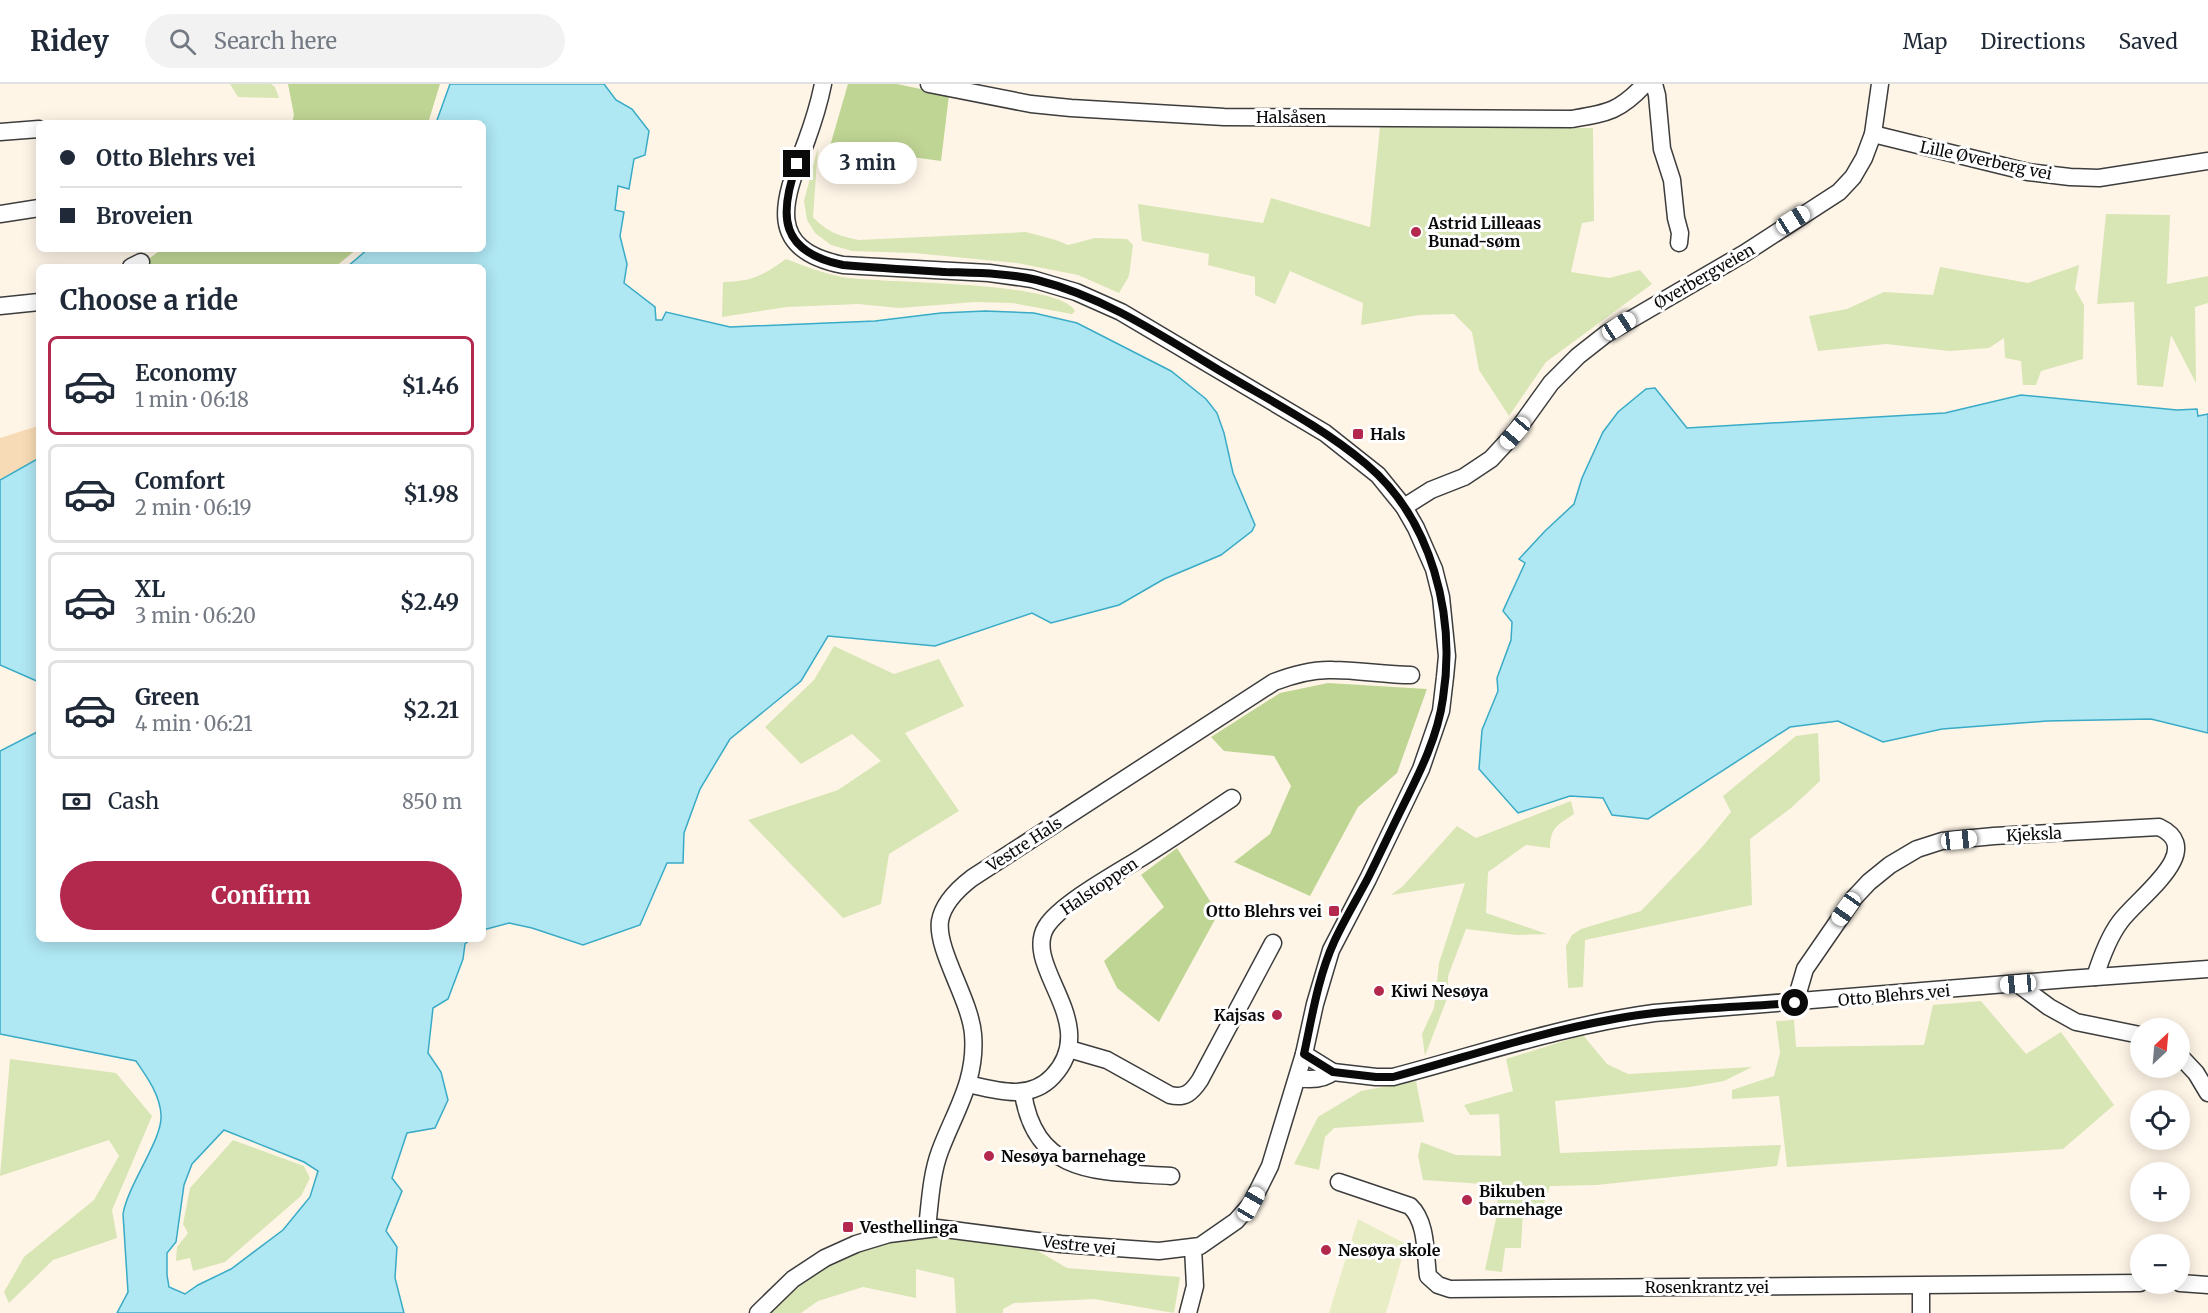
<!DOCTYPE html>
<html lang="en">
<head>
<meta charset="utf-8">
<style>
  body { margin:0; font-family:Merriweather,serif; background:#f2f2f3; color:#1f2937; height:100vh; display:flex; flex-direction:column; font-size:22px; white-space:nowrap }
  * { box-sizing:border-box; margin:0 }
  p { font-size:20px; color:#747a83 }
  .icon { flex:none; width:33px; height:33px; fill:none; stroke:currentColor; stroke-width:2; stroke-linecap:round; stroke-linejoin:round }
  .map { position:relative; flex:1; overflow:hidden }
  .side { position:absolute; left:36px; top:180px; width:450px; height:678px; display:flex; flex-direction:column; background:#fff; border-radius:9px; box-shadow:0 3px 15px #0003 }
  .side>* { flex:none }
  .guide { position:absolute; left:36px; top:36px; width:450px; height:132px; border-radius:9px; box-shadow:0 3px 15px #0003; display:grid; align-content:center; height:132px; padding:0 24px; background:#fff }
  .needle { width:39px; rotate:26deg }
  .fabs { position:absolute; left:2130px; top:934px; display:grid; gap:12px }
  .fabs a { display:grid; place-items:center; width:60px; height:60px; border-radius:50%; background:#fff; box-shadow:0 3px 15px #0003; font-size:30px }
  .end { position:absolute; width:27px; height:27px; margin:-14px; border:8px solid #0a0a0a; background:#fff; box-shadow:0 0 0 3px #fff }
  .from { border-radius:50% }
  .bubble { position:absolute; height:42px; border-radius:21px; background:#fff; box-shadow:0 3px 15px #0003; font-size:20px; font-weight:700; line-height:42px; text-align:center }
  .car { position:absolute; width:18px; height:36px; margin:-18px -9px; border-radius:8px; box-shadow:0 0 4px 2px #0007; background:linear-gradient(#fff 24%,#345 0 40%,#fff 0 76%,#345 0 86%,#fff 0) }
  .guide b { display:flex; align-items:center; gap:21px; height:57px; font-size:22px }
  .guide b+b { border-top:2px solid #e0e1e3 }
  .guide i { width:15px; height:15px; background:#1f2937 }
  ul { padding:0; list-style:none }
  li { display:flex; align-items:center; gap:18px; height:99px; margin:0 12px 9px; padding:0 12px; border:3px solid #e0e1e3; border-radius:9px }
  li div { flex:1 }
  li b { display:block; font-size:22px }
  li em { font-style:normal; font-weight:700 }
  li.on { border-color:#b2294d }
  li>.icon { width:54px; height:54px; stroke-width:1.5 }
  h2 { padding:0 24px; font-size:27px; line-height:72px }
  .pay { display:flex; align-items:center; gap:15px; height:66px; padding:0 24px; font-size:22px }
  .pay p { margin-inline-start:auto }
  .primary-button { display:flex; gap:12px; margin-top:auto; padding:12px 24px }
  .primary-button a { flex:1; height:69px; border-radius:36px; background:#b2294d; color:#fff; font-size:24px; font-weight:700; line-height:69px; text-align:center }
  header { display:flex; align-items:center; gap:36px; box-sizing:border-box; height:84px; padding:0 30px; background:#fff; border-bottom:2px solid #e0e1e3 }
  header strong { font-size:28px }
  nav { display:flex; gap:33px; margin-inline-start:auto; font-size:21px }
  .search { width:420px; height:54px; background:#f2f2f3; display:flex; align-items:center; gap:15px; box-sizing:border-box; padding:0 21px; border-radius:33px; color:#747a83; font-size:22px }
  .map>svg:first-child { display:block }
  .green { fill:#d8e5b4 }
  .forest { fill:#bfd594 }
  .sand { fill:#f7dbb6 }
  .pitch { fill:#e8edc5 }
  .water { fill:#afe7f3; stroke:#39abc6; stroke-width:1.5; fill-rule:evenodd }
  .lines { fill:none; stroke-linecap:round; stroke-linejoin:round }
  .minor-casing { stroke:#3d3d3d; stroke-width:19 }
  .minor { stroke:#fff; stroke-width:16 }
  .route { stroke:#0a0a0a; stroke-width:8 }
  .poi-dot { fill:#b2294d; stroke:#fff; stroke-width:2 }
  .labels { text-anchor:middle; stroke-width:6; stroke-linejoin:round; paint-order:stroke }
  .street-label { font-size:16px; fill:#0a0a0a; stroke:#fff }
  .poi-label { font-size:16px; font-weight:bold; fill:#0a0a0a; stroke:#fff; text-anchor:start }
</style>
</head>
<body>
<header>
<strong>Ridey</strong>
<div class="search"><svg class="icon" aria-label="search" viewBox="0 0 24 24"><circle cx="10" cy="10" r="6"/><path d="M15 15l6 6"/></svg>Search here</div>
<nav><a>Map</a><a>Directions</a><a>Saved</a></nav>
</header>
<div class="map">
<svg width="2208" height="1229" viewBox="0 0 2208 1229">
  <rect width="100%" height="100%" fill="#fef5e7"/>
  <g class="green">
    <polygon points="230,0 271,0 275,3 279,14 238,13"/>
    <polygon points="1380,43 1593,44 1594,137 1582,139 1571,188 1609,194 1640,186 1652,200 1546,278 1509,332 1479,286 1472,248 1454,230 1419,231 1361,241 1363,219 1290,187 1275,220 1255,211 1255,193 1208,181 1209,170 1142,157 1138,120 1263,139 1271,114 1370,143"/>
    <path d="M818,63L813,133C827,148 839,152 859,156L1026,148L1056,156L1068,161L1095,154L1127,155L1133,161L1129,192L1119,209L1078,191L1017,179L914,169L852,167L831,161L815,149L807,136L804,117Z"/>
    <polygon points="2106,130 2170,131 2167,200 2208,192 2208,219 2195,223 2196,299 2171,251 2163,303 2137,301 2134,218 2097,220"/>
    <path d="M786,175C804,182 823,189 842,193C881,200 1059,196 1075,227L1072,230L1012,219L975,218L899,224L858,220L787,223L722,233L723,198C753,197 762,192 786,175Z"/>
    <polygon points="2079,181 2075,205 2084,221 2083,275 2041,287 2036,301 2023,301 2021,277 2005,274 2004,254 1989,264 1950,267 1886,260 1818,267 1809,232 1847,225 1884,208 1933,211 1940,183 2028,199"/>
    <polygon points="834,562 894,590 939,575 964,622 905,649 959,727 889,770 881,820 843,834 748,736 838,706 881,677 852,650 801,680 765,643 814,596"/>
    <polygon points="1818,649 1820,697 1791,724 1750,755 1752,821 1585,856 1583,903 1568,904 1566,862 1572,851 1581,845 1641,827 1703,762 1731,728 1723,712 1796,652"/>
    <path d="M1571,717L1574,730C1558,741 1550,743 1550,764L1526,761L1488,788L1486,829L1547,850L1516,851L1466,845L1448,892V912L1425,972L1422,950L1434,924L1439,879L1465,799L1391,811L1403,802L1457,742L1476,754Z"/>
    <polygon points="1981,917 2026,970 2061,948 2114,1021 2063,1065 1787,1083 1779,1012 1732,1015 1732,1006 1774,992 1780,969 1776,937 1794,936 1796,963 1924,961 1933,921"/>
    <polygon points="1583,951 1607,980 1628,990 1752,983 1724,997 1690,1003 1555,1017 1560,1069 1781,1061 1777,1082 1597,1101 1550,1102 1544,1119 1523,1126 1521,1164 1505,1164 1502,1188 1485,1186 1497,1130 1498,1101 1423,1096 1418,1072 1421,1058 1456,1071 1501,1072 1499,1030 1470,1031 1464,1021 1513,1007 1506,975"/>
    <polygon points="10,975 116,989 152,1032 112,1126 117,1154 53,1176 9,1219 4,1208 24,1173 94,1116 119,1072 109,1056 0,1092"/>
    <polygon points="1416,997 1424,1038 1334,1044 1325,1053 1319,1086 1294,1080 1318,1033 1361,1007"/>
    <polygon points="233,1056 304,1082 310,1094 301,1112 225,1178 193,1187 190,1174 176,1177 177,1163 188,1149 183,1140 190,1104"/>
    <path d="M929,1152L1033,1164L1067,1184L1180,1193L1174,1229L1094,1215L1014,1219L1003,1225V1229H956L954,1194L916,1185V1214L863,1203L818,1217L801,1229H767C781,1216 795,1200 811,1188C844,1164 890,1155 929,1152Z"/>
  </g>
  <g class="forest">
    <polygon points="288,0 440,0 428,39 292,39 294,31"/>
    <polygon points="848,0 897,0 949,11 941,77 830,62"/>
    <polygon points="162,165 357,165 335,183 139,182"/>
    <polygon points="1328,599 1427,605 1397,689 1358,723 1310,812 1234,778 1270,750 1291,702 1274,672 1224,667 1211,653 1280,609"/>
    <polygon points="1177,764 1218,830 1159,938 1117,904 1104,877 1164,823 1141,791"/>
  </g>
  <polygon class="sand" points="38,342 39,374 0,396 0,354"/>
  <polygon class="pitch" points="1358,1135 1406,1160 1386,1229 1329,1229"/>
  <g class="water">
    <polygon points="450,0 604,0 616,16 632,25 649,47 645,71 634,75 629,105 618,102 615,126 624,128 620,152 627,180 624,199 655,223 656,236 662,236 666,228 730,243 875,237 941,229 985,227 1034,229 1077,239 1171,287 1206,315 1217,329 1224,349 1233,389 1255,441 1252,447 1221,471 1164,495 1119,521 1051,539 1032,529 935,562 828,552 801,597 730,655 700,705 684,749 683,779 667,779 640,841 583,861 532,844 509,839 483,846 483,183 347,183 368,165 483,165 483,39 436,39"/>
    <polygon points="1655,304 1687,344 1945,329 2021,311 2177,326 2197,325 2198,332 2208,330 2208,649 2151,635 2047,637 1942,645 1883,658 1838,637 1790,643 1648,735 1612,731 1603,714 1570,712 1518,729 1479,685 1482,646 1498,607 1497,594 1511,556 1512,538 1503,527 1525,479 1519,475 1545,447 1574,420 1582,394 1603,348 1618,328 1646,305"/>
    <polygon points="39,374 39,598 0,581 0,396"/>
    <path d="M39,647V855H471L465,860L463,875L448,915L433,924L428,969L441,988L448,1016L435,1044L407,1049L392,1094L402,1107L386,1147L397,1163L395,1194L404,1229H117L128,1208L123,1130C128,1100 163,1055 161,1031C160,1011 147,993 136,977L0,950V667ZM224,1046L304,1078L318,1087L310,1113L283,1146L231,1185L198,1201L185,1210L169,1203L167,1191V1169L176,1158L184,1101L192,1080Z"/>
  </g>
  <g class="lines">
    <g class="minor-casing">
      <g id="minor">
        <path d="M929,0L1031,20L1071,24L1224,33L1571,35C1607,29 1619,28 1645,0"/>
        <polyline points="1654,0 1657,11 1662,65 1672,96 1676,134 1680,149 1679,159"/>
        <polyline points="0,48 39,45"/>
        <polyline points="1873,50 2028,88 2070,93 2099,94 2208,77"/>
        <polyline points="0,130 39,124"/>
        <polyline points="131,183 141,178"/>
        <polyline points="0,222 39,218"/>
        <polyline points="1404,423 1431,406 1464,393 1491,375 1515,349 1551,299 1578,272 1606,250 1745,169 1839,108 1853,93 1864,74 1873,50 1880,0"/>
        <polyline points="2018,900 2049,923 2076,938 2140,951"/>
        <path d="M1795,919L1805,885L1854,814L1869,798L1890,781L1917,765L1942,757L1994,752L2159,743C2208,766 2138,813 2120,838C2108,854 2101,874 2095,893"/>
        <path d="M1069,965L1107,976L1170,1011C1185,1015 1192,1008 1200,996L1273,859"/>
        <path d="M1304,970L1333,988L1376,993H1393C1480,970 1565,941 1654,929L2068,895L2208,885"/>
        <polyline points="2180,972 2196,989 2208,1009"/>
        <path d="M1298,994C1310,996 1323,996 1333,988"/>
        <path d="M968,1000C998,1007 1030,1017 1053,992C1102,939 1022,883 1046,843C1060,820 1117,789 1141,774C1172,755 1202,734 1232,714"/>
        <path d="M1023,1009C1036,1094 1102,1087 1171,1092"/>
        <path d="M1339,1098L1410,1122C1427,1138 1425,1168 1428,1192L1438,1201L1450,1205L2140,1199"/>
        <path d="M927,1144C930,1119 931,1091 940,1067C955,1027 977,996 973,950C970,915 936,866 940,837C943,819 959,804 972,794L1274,598C1292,591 1312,585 1333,586C1359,586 1385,591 1411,591"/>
        <polyline points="2180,1199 2208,1201"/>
        <polyline points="1921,1202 1921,1229"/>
        <path d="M758,1229L793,1195L825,1174L856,1160L889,1150L937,1144L1061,1160L1159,1167L1200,1162L1236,1137L1251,1120L1270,1082L1304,970L1315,920L1331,866L1368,795L1421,685L1441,627L1445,593L1447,572L1441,513L1434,485L1416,444L1404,423L1378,391L1325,349L1121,228L1076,208L1032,195L989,189L843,181C762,165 785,113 806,58C813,39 819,20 823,0"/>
        <polyline points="1188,1229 1195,1202 1193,1164"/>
      </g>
    </g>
    <use href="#minor" class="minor"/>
  </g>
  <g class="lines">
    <path class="route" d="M797,80C778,132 780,168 843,181C877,184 912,186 946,188C977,189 1008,189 1037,196C1104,213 1159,250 1217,285C1267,315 1321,342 1366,380C1432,435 1456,532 1443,614C1438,652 1420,688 1403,722C1391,746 1380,770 1368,794C1357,815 1344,836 1334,858C1318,893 1312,933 1304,970L1333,988L1376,993H1393C1464,974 1536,949 1609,936C1669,924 1733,924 1795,919"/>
  </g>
  <g class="poi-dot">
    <circle cx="1416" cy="148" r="6"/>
    <rect x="1352" y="344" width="12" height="12" rx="3"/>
    <rect x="1328" y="821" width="12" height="12" rx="3"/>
    <circle cx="1379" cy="907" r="6"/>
    <circle cx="1277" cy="931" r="6"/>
    <circle cx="989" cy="1072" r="6"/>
    <circle cx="1467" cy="1116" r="6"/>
    <rect x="842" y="1137" width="12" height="12" rx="3"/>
    <circle cx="1326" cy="1166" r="6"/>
  </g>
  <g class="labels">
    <g class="street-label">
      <text x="1291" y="39">Halsåsen</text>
      <text transform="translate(1986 76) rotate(12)" y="6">Lille Øverberg vei</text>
      <text transform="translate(1704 192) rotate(-30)" y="6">Øverbergveien</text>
      <text transform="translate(2034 750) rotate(-3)" y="6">Kjeksla</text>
      <text transform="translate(1024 760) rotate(-33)" y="6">Vestre Hals</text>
      <text transform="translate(1099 802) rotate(-34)" y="6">Halstoppen</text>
      <text transform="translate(1894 911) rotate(-5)" y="6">Otto Blehrs vei</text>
      <text transform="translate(1079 1161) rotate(6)" y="6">Vestre vei</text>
      <text x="1707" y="1209">Rosenkrantz vei</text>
    </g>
    <g class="poi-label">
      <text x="1428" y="145">Astrid Lilleaas<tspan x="1428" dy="18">Bunad-søm</tspan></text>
      <text x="1370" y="356">Hals</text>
      <text x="1322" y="833" text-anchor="end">Otto Blehrs vei</text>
      <text x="1391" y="913">Kiwi Nesøya</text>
      <text x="1265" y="937" text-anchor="end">Kajsas</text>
      <text x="1001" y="1078">Nesøya barnehage</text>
      <text x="1479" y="1113">Bikuben<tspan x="1479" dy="18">barnehage</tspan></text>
      <text x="860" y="1149">Vesthellinga</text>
      <text x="1338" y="1172">Nesøya skole</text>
    </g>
  </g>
</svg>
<div class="fabs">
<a><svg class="needle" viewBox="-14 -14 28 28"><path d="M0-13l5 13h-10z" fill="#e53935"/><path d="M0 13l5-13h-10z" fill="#747a83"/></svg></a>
<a><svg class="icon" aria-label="locate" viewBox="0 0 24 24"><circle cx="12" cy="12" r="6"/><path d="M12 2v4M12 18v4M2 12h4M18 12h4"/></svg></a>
<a>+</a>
<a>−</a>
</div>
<i class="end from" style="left:1795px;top:919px"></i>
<i class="end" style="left:797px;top:80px"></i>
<div class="bubble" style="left:818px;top:58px;width:99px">3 min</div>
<i class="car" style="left:1793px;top:136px;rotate:58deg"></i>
<i class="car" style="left:1619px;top:242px;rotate:57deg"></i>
<i class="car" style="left:1515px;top:349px;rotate:220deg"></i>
<i class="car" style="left:1959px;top:756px;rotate:84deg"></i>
<i class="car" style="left:1846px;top:825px;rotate:215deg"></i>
<i class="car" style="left:2018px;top:900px;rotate:265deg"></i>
<i class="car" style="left:1251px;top:1120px;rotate:30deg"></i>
<div class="guide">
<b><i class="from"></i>Otto Blehrs vei</b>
<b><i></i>Broveien</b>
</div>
<section class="side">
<h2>Choose a ride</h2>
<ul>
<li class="on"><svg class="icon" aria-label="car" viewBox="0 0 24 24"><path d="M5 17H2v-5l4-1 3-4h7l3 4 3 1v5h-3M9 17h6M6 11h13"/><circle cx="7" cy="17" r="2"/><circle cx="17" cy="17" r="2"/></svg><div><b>Economy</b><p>1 min · 06:18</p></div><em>$1.46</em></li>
<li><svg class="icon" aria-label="car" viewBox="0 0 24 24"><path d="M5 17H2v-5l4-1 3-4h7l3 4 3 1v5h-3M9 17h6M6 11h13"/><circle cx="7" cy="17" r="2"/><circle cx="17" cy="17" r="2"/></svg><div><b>Comfort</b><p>2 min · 06:19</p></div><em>$1.98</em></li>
<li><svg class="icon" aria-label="car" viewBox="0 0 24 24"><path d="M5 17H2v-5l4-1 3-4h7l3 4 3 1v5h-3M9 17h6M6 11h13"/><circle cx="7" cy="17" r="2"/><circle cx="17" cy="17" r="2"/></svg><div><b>XL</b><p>3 min · 06:20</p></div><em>$2.49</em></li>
<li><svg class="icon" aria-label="car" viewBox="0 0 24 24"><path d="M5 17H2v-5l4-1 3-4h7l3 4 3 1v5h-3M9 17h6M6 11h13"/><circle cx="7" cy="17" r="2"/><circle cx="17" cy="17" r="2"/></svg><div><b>Green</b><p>4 min · 06:21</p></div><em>$2.21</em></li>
</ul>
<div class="pay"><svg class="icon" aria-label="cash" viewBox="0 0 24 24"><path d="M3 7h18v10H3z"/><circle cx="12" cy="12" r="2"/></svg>Cash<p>850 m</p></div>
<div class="primary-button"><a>Confirm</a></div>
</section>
</div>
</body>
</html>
